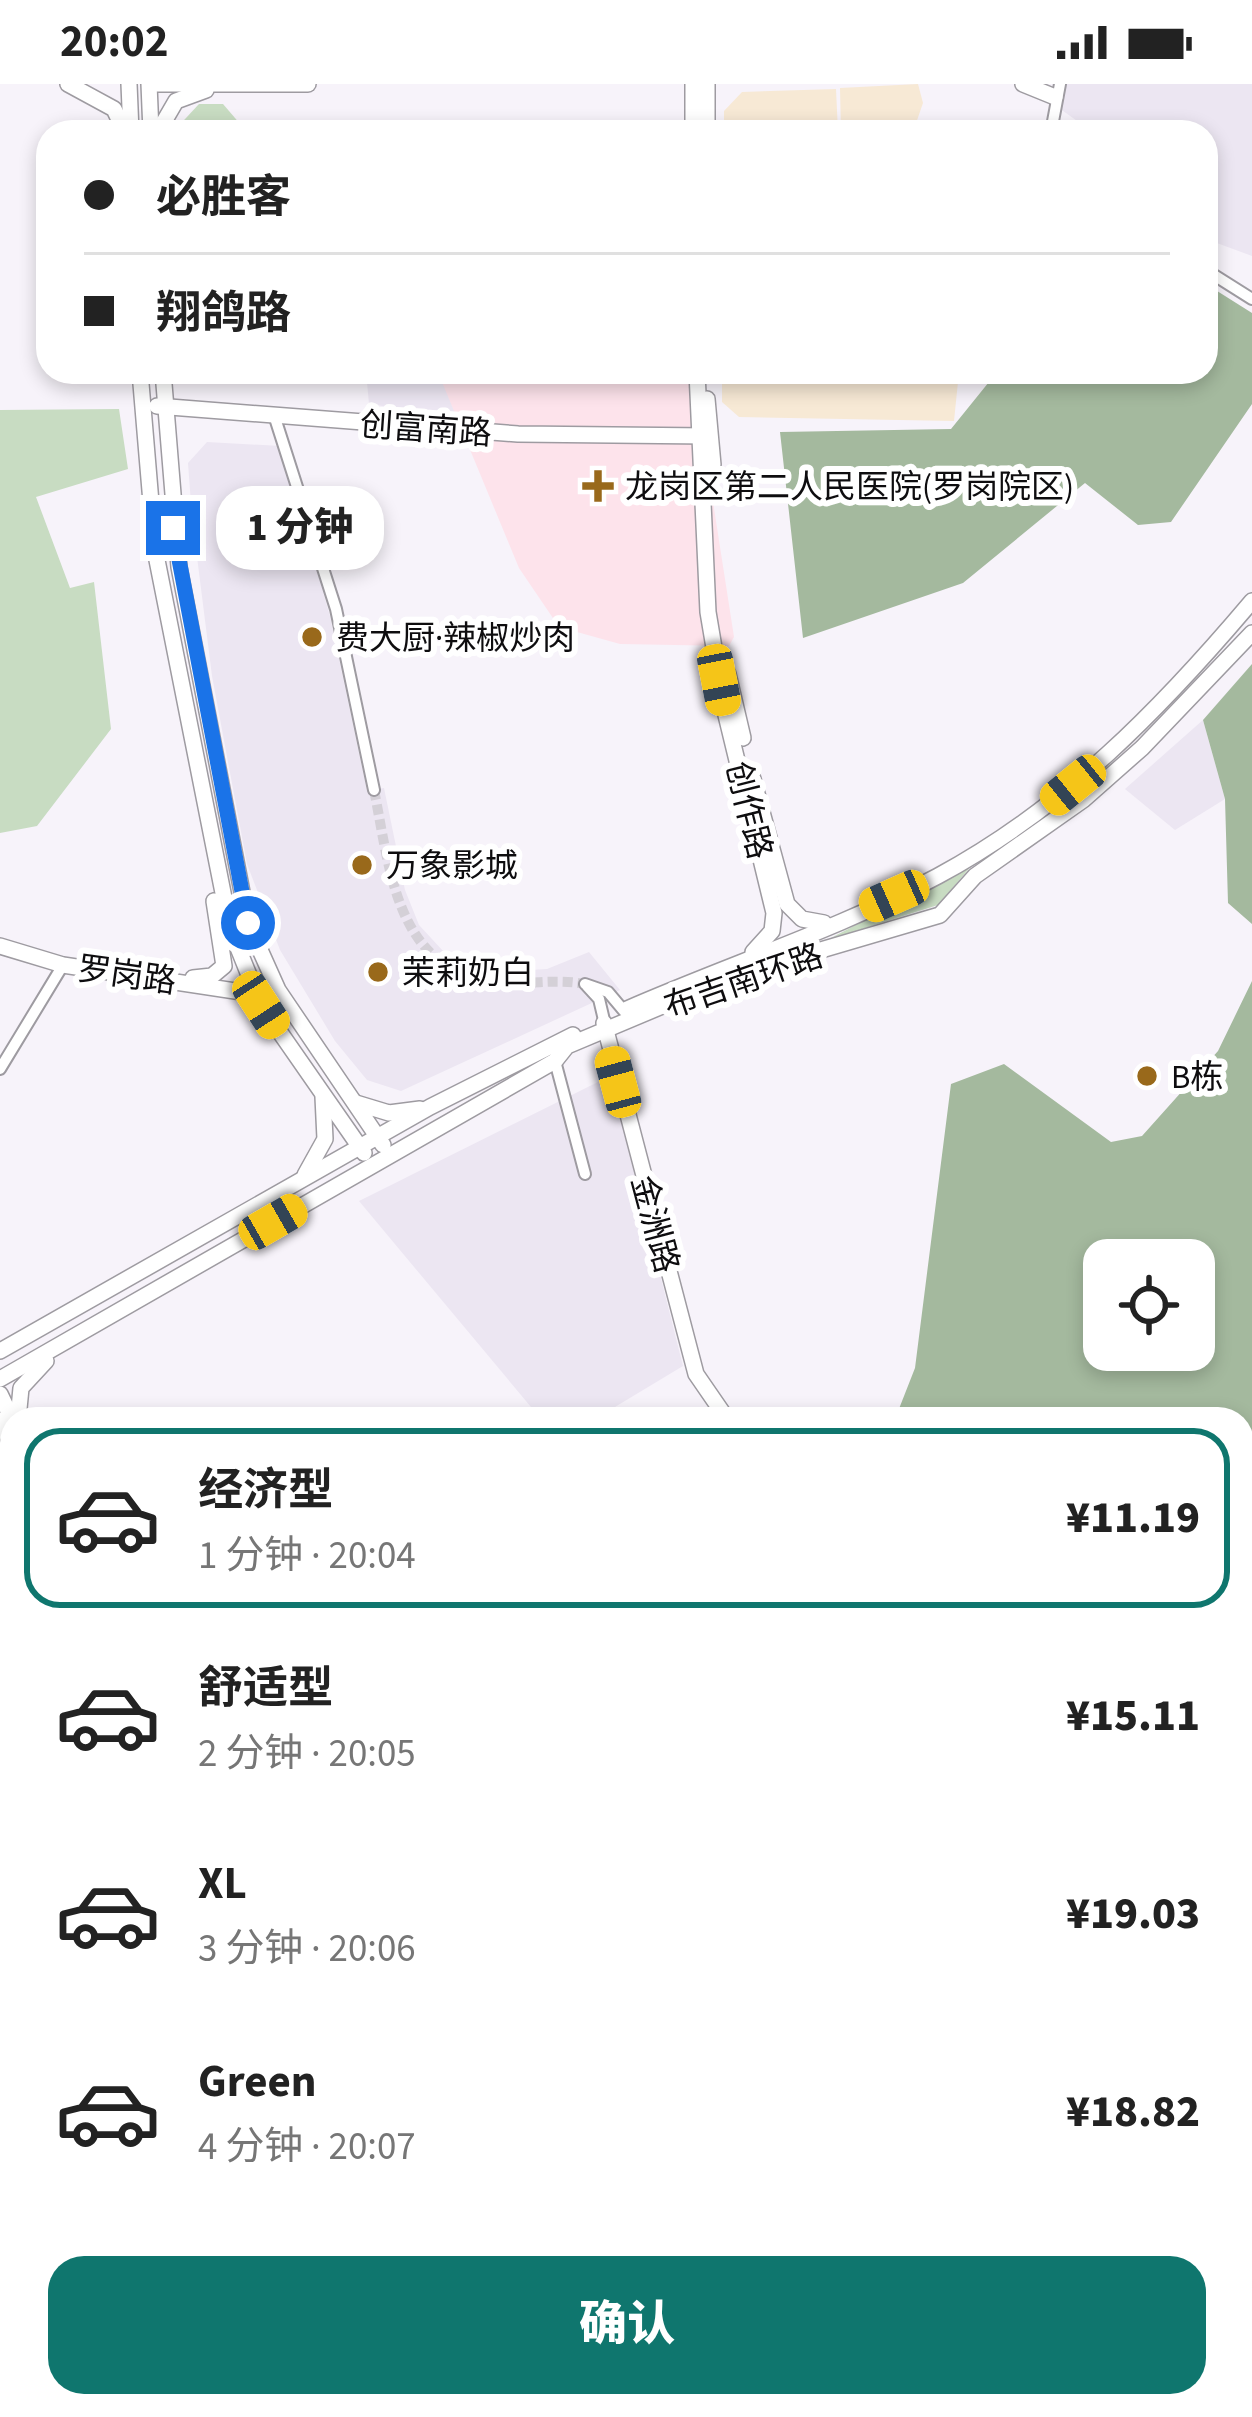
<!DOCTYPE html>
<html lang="zh">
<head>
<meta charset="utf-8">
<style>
  body { margin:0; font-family:"Source Sans 3","Noto Sans SC",sans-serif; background:#f2f2f2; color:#222; height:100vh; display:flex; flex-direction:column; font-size:45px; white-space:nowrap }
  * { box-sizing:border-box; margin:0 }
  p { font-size:39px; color:#767676 }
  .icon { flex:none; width:66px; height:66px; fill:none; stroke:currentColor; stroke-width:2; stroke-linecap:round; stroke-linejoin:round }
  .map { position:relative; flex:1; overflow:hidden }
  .panel { position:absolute; left:0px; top:1323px; width:1254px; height:1011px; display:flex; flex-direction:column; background:#fff; border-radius:36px 36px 0 0; box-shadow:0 6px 18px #0003 }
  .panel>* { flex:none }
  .hud { position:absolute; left:36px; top:36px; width:1182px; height:264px; border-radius:36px; box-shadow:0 6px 18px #0003; display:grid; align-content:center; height:264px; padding:0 48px; background:#fff }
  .buttons { position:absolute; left:1083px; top:1155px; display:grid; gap:24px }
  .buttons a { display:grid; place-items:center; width:132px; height:132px; border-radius:24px; background:#fff; box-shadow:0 6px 18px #0003; font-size:60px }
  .end { position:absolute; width:54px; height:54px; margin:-27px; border:15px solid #1a73e8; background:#fff; box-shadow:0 0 0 6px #fff }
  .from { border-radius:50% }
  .bubble { position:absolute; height:84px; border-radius:36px; background:#fff; box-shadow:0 6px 18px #0003; font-size:39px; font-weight:800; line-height:84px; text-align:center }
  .car { position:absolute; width:36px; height:72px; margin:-36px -18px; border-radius:15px; box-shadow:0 0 9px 3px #0007; background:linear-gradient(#f5c518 24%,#345 0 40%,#f5c518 0 76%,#345 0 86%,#f5c518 0) }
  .hud b { display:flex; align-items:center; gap:42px; height:114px; font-size:45px }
  .hud b+b { border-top:3px solid #e0e0e0 }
  .hud i { width:30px; height:30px; background:#222 }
  ul { padding:21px 0 0; list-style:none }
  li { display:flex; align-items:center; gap:36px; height:180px; margin:0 24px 18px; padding:0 24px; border:6px solid transparent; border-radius:36px }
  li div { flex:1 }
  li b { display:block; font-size:45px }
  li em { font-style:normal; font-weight:800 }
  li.active { border-color:#0f766e }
  li>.icon { width:108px; height:108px; stroke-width:1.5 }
  .primary-button { display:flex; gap:24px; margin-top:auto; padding:24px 48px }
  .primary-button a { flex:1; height:138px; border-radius:36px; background:#0f766e; color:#fff; font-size:48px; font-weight:800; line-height:138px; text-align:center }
  .status { display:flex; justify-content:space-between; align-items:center; height:84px; padding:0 60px; background:#fff; direction:ltr }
  .status svg { height:33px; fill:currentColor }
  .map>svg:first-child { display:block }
  .built { fill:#ece6f2 }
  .education { fill:#f7e9d5 }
  .medical { fill:#fde3eb }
  .green { fill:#c8dcc2 }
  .forest { fill:#a4b99e; fill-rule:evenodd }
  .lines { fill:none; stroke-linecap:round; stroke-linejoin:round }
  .street-tunnel { stroke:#d4d0d7; stroke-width:10; stroke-dasharray:10 5; stroke-linecap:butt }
  .street-casing { stroke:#9e9ba1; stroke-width:14 }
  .secondary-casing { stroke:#9e9ba1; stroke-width:18 }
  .street { stroke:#fff; stroke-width:10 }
  .secondary { stroke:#fff; stroke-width:15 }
  .route { stroke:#1a73e8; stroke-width:15 }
  .poi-dot { fill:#99691b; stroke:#fff; stroke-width:4.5 }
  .labels { text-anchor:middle; stroke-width:12; stroke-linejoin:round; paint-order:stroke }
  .street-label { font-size:33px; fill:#0e0d0f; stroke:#fff }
  .poi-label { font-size:33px; fill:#0e0d0f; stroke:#fff; text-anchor:start }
</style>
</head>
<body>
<div class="status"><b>20:02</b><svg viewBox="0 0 49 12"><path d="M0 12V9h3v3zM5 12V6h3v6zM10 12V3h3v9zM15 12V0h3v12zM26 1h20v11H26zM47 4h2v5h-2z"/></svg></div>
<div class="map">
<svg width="1252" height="2333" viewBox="0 0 1252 2333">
  <rect width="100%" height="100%" fill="#f7f3fa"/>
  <g class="built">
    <polygon points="1067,0 1252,0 1252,172 1206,155 1206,48 1159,48 1158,39 1080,39 1059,24"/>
    <polygon points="366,288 684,288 684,309 515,342 369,320"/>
    <polygon points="207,358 281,362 330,532 367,707 384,704 405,806 419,841 444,868 495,888 547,885 589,868 620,906 401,1007 367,996 335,957 280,866 247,780 212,592 192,433 188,379"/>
    <polygon points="1203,636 1225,715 1175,746 1125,705"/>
    <polygon points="610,992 683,1282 595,1335 541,1335 359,1117"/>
  </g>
  <g class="education">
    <polygon points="918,0 923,19 913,48 841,48 840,4"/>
    <polygon points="836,5 838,48 724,48 724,27 742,8"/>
    <polygon points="722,288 959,288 954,337 739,333 722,318"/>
    <polygon points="1242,1738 1252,1745 1252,1925 1242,1939"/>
    <rect x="846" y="2322" width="217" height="11"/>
  </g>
  <polygon class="medical" points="664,291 685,293 695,302 734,553 729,562 620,560 559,543 519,484 442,298 577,298"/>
  <g class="green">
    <polygon points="199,20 223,20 247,48 173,48"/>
    <polygon points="119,325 128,385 36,413 70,504 94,498 111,645 37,742 0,749 0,326"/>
    <polygon points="973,780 938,821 827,856"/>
  </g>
  <g class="forest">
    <polygon points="1206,200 1252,229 1252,320 1171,438 1138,441 1085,399 963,499 803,554 780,348 951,345 997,288 1206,288"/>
    <polygon points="1252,580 1252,840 1228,819 1225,715 1203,636"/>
    <path d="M1252,897V1737L1242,1731V1335H895L915,1284L951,1000L1004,980L1111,1058L1142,1052L1218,967ZM1194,1176V1266H1104V1176Z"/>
    <polygon points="0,1616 12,1620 12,2322 500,2322 503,2333 0,2333"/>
  </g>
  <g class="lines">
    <path class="street-tunnel" d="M374,706C390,784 395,883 491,898C523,902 553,894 585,900"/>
    <g class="street-casing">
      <g id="street">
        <polyline points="1051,48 1060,0"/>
        <polyline points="1206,186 1252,215"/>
        <polyline points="275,334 336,525 374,706"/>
        <polyline points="585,900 608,908 624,927"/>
        <polyline points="587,902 599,915 604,936"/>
        <polyline points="555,977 585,1090"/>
        <polyline points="0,985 63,881"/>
      </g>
    </g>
    <g class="secondary-casing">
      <g id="secondary">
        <polyline points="68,0 114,25 125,48"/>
        <polyline points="129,0 131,48"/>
        <polyline points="149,0 151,48"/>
        <polyline points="153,0 308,0"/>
        <polyline points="1023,0 1055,13"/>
        <polyline points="158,48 176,17 206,6"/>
        <polyline points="693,48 693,0"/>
        <polyline points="707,48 707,0"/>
        <polyline points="140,288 155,466 230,844 261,921 364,1069"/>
        <polyline points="163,288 179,483 248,839 278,906 383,1061"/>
        <polyline points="697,288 708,528 724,623 774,829 772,847 753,868"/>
        <polyline points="707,315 713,381"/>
        <polyline points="157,322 518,350 708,352"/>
        <polyline points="728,590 743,654"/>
        <polyline points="753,695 787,820 802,835 824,839"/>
        <polyline points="0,862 63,881 255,910"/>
        <polyline points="193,894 212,892 224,882 214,817"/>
        <path d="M627,925C730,880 839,845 938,792C1064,724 1160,626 1252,517"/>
        <polyline points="604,939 696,1290 727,1335"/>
        <polyline points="356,1019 389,1029 420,1025"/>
        <polyline points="305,1091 325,1055 323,1013"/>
        <polyline points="0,1267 430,1023 573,951"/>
        <polyline points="0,1295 555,977 567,962 736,891 940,831 975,792 1083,716 1142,664 1252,549"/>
        <polyline points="0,1310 12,1335"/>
        <polyline points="18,1335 21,1304 46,1277"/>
        <polyline points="0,1336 12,1362"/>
        <polyline points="1242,2153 1252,2153"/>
        <polyline points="675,2322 685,2333"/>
      </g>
    </g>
    <use href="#street" class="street"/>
    <use href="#secondary" class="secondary"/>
  </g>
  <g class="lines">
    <polyline class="route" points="173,444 248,839"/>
  </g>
  <g class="poi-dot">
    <path d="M592 384h12v12h12v12h-12v12h-12v-12h-12v-12h12z"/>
    <circle cx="312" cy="553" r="12"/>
    <circle cx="362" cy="781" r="12"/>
    <circle cx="378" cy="888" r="12"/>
    <circle cx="1147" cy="992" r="12"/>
  </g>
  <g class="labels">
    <g class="street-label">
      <text transform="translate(426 344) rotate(4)" y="12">创富南路</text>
      <text transform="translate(750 726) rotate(76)" y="12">创作路</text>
      <text transform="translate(127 890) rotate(8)" y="12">罗岗路</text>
      <text transform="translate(743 896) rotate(-19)" y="12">布吉南环路</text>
      <text transform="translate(656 1140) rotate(75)" y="12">金洲路</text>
    </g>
    <g class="poi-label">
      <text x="625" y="414">龙岗区第二人民医院(罗岗院区)</text>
      <text x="336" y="565">费大厨·辣椒炒肉</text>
      <text x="386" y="793">万象影城</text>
      <text x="402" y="900">茉莉奶白</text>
      <text x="1171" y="1004">B栋</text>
    </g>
  </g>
</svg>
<div class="buttons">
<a><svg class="icon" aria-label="locate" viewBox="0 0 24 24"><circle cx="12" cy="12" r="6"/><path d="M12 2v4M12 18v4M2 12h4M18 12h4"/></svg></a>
</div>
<i class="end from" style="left:248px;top:839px"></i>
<i class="end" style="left:173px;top:444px"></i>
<div class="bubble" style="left:216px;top:402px;width:168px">1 分钟</div>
<i class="car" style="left:719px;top:596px;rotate:169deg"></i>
<i class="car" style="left:1073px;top:701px;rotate:231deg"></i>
<i class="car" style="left:894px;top:812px;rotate:246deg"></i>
<i class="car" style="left:261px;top:921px;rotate:147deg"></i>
<i class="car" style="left:618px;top:998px;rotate:345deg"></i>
<i class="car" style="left:273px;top:1138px;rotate:60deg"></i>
<div class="hud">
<b><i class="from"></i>必胜客</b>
<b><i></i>翔鸽路</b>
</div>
<section class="panel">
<ul>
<li class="active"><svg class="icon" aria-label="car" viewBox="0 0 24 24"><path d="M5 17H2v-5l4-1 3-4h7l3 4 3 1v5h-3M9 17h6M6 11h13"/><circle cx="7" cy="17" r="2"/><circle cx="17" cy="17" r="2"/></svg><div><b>经济型</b><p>1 分钟 · 20:04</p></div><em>¥11.19</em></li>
<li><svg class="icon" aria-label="car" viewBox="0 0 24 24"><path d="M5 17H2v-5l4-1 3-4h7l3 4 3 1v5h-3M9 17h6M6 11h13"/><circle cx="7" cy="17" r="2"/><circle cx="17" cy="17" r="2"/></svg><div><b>舒适型</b><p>2 分钟 · 20:05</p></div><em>¥15.11</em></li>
<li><svg class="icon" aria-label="car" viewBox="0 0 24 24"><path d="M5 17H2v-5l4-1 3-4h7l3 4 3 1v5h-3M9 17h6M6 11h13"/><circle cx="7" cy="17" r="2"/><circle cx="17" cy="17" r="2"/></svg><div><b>XL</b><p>3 分钟 · 20:06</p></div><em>¥19.03</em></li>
<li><svg class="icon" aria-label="car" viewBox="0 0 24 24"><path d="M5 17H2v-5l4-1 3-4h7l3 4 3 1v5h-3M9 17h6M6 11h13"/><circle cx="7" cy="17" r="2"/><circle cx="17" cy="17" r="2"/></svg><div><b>Green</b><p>4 分钟 · 20:07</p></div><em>¥18.82</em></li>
</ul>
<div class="primary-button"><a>确认</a></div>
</section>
</div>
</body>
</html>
